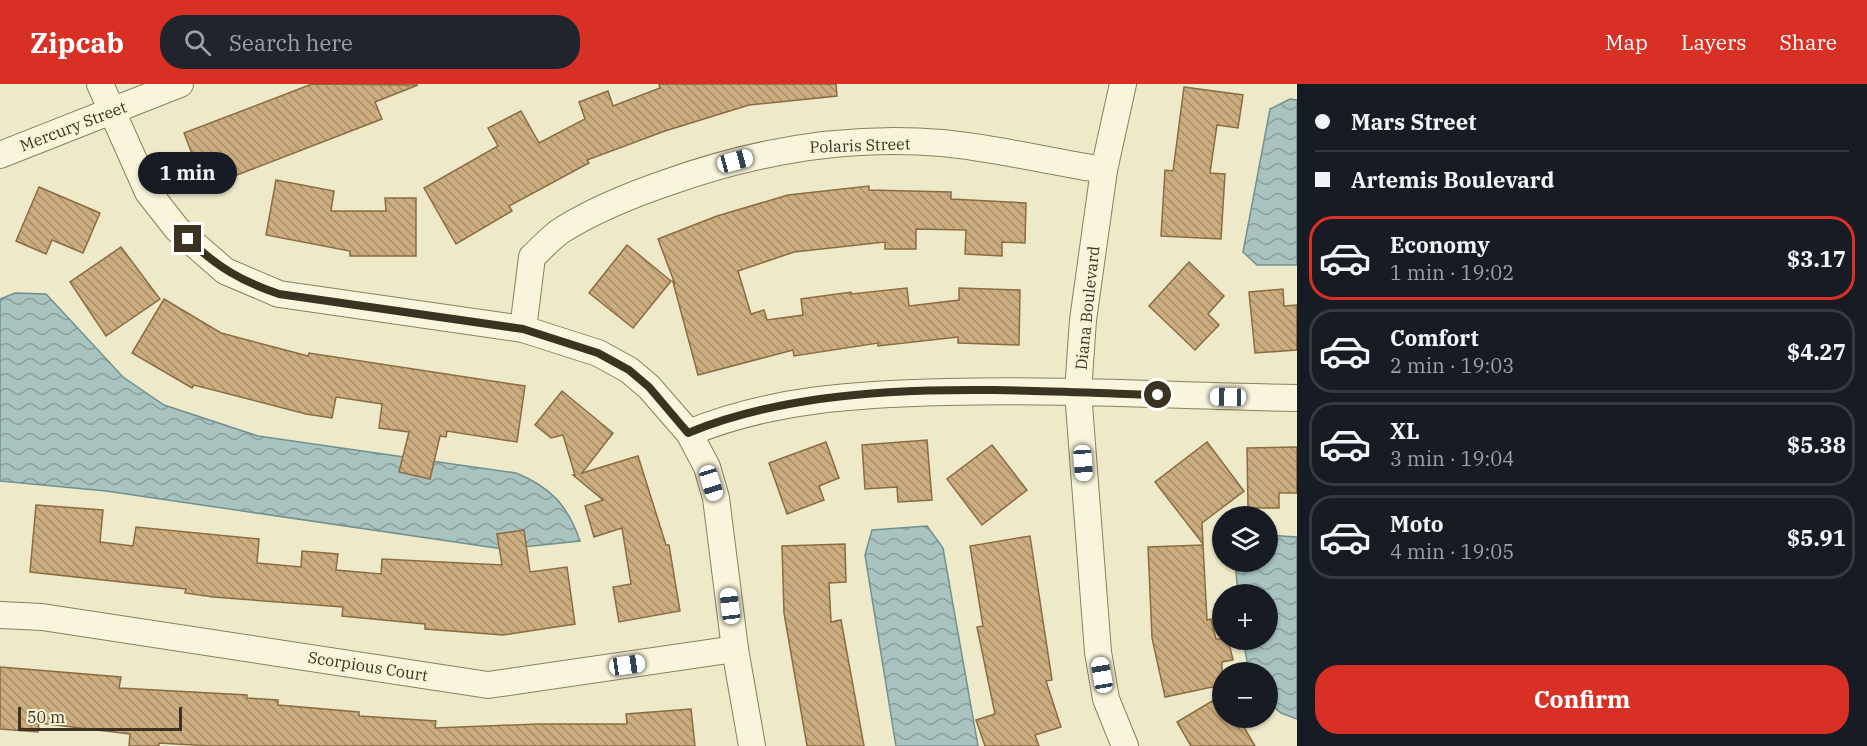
<!DOCTYPE html>
<html lang="en">
<head>
<meta charset="utf-8">
<style>
  body { margin:0; font-family:"IBM Plex Serif",serif; background:#20242c; color:#f1f3f6; height:100vh; display:flex; flex-direction:column; font-size:22px; white-space:nowrap }
  * { box-sizing:border-box; margin:0 }
  p { font-size:20px; color:#9ea1a6 }
  .icon { flex:none; width:33px; height:33px; fill:none; stroke:currentColor; stroke-width:2; stroke-linecap:round; stroke-linejoin:round }
  .map { position:relative; flex:1; overflow:hidden }
  .details { display:flex; flex-direction:column; background:#171b24; width:570px }
  .details>* { flex:none }
  .top-card { display:grid; align-content:center; height:132px; padding:0 18px; background:#171b24 }
  .controls { position:absolute; left:1212px; top:422px; display:grid; gap:12px }
  .controls a { display:grid; place-items:center; width:66px; height:66px; border-radius:50%; background:#171b24; box-shadow:0 2px 4px #0004; font-size:30px }
  .scale { position:absolute; left:18px; bottom:15px; width:164px; box-sizing:border-box; padding-left:6px; border:3px solid #3c3221; border-top:0; font-size:16px; line-height:21px; white-space:nowrap; color:#3c3221; -webkit-text-stroke:4px #f6f3d8; paint-order:stroke }
  .end { position:absolute; width:27px; height:27px; margin:-14px; border:8px solid #3c3221; background:#fff; box-shadow:0 0 0 3px #fff }
  .from { border-radius:50% }
  .bubble { position:absolute; height:42px; border-radius:21px; background:#171b24; box-shadow:0 2px 4px #0004; font-size:20px; font-weight:700; line-height:42px; text-align:center }
  .car { position:absolute; width:18px; height:36px; margin:-18px -9px; border-radius:8px; box-shadow:0 0 4px 2px #0007; background:linear-gradient(#fff 24%,#345 0 40%,#fff 0 76%,#345 0 86%,#fff 0) }
  .top-card b { display:flex; align-items:center; gap:21px; height:57px; font-size:22px }
  .top-card b+b { border-top:2px solid #363941 }
  .top-card i { width:15px; height:15px; background:#f1f3f6 }
  ul { padding:0; list-style:none }
  li { display:flex; align-items:center; gap:18px; height:84px; margin:0 12px 9px; padding:0 6px; border:3px solid #363941; border-radius:24px }
  li div { flex:1 }
  li b { display:block; font-size:22px }
  li em { font-style:normal; font-weight:700 }
  li.current { border-color:#d93025 }
  li>.icon { width:54px; height:54px; stroke-width:1.5 }
  .action { display:flex; gap:12px; margin-top:auto; padding:12px 18px }
  .action a { flex:1; height:69px; border-radius:24px; background:#d93025; color:#fff; font-size:24px; font-weight:700; line-height:69px; text-align:center }
  header { display:flex; align-items:center; gap:36px; box-sizing:border-box; height:84px; padding:0 30px; background:#d93025; color:#fff }
  header strong { font-size:28px }
  nav { display:flex; gap:33px; margin-inline-start:auto; font-size:21px }
  .search { width:420px; height:54px; background:#20242c; display:flex; align-items:center; gap:15px; box-sizing:border-box; padding:0 21px; border-radius:24px; color:#9ea1a6; font-size:22px }
  main { display:flex; flex:1; min-height:0 }
  .map>svg:first-child { display:block }
  .water { fill:url(#water-waves); stroke:#70918f; stroke-width:1.5 }
  .building { fill:url(#building-back-hatch); stroke:#8a6c43; stroke-width:1.5 }
  .lines { fill:none; stroke-linecap:round; stroke-linejoin:round }
  .minor-casing { stroke:#8b7e5d; stroke-width:28 }
  .minor { stroke:#f9f5dc; stroke-width:26 }
  .route { stroke:#3c3221; stroke-width:8 }
  .labels { text-anchor:middle; stroke-width:6; stroke-linejoin:round; paint-order:stroke }
  .street-label { font-size:16px; fill:#3c3221; stroke:#f6f3d8 }
</style>
</head>
<body>
<header>
<strong>Zipcab</strong>
<div class="search"><svg class="icon" aria-label="search" viewBox="0 0 24 24"><circle cx="10" cy="10" r="6"/><path d="M15 15l6 6"/></svg>Search here</div>
<nav><a>Map</a><a>Layers</a><a>Share</a></nav>
</header>
<main>
<div class="map">
<svg width="1297" height="662" viewBox="0 0 1297 662">
  <defs>
    <pattern id="water-waves" width="16" height="10" patternUnits="userSpaceOnUse" patternTransform="scale(1.5)"><rect width="16" height="10" fill="#a9c3c0"/><path d="M0 5q4-4 8 0t8 0" fill="none" stroke="#8b9f9c"/></pattern>
    <pattern id="building-back-hatch" width="6" height="6" patternUnits="userSpaceOnUse" patternTransform="scale(1.5)"><rect width="6" height="6" fill="#ccad7f"/><path d="M-1 5l2 2M0 0l6 6M5-1l2 2" fill="none" stroke="#a78d68"/></pattern>
  </defs>
  <rect width="100%" height="100%" fill="#eeeac9"/>
  <g class="water">
    <polygon points="1290,15 1297,16 1297,181 1257,181 1243,168 1270,25"/>
    <path d="M15,209L46,210L123,293L164,321L258,352L516,389C551,403 568,422 580,457L503,465L106,407L0,397V215Z"/>
    <polygon points="927,442 943,464 978,662 896,662 865,471 872,446"/>
    <polygon points="1268,451 1297,453 1297,635 1281,629 1268,618 1268,588 1249,588 1243,555 1268,555 1268,510 1238,510 1235,477 1268,477"/>
  </g>
  <g class="building">
    <polygon points="312,0 418,1 375,18 382,35 237,91 233,81 201,93 184,49"/>
    <polygon points="659,0 836,0 837,12 749,21 665,47 587,76 589,79 509,122 512,127 456,160 424,104 498,62 488,44 521,27 539,59 585,35 579,18 608,7 613,22 660,4"/>
    <polygon points="1184,3 1243,11 1238,44 1217,41 1210,89 1225,90 1221,155 1161,152 1165,86 1173,87"/>
    <polygon points="276,96 334,107 331,127 386,127 385,114 416,114 416,172 350,172 350,167 266,151"/>
    <polygon points="869,102 869,106 951,108 951,115 1026,119 1025,159 1002,158 1002,172 965,170 966,146 916,145 916,165 885,165 885,158 794,168 738,187 751,230 764,226 767,236 803,231 801,215 851,208 851,210 907,204 909,222 959,216 959,204 1020,206 1019,261 958,259 958,253 878,262 878,259 794,272 793,266 698,291 673,198 675,200 658,155 717,132 788,111"/>
    <polygon points="39,103 100,129 83,169 52,156 46,170 16,157"/>
    <polygon points="627,161 671,197 633,244 589,209"/>
    <polygon points="121,163 160,215 106,252 70,198"/>
    <polygon points="1189,178 1224,212 1208,230 1219,241 1195,266 1149,222"/>
    <polygon points="1283,205 1284,222 1297,221 1297,266 1255,269 1249,208"/>
    <polygon points="164,215 221,249 308,272 309,269 525,302 517,358 447,347 446,353 440,352 430,395 399,388 409,348 379,344 382,320 336,313 332,334 306,330 194,301 192,304 132,269"/>
    <polygon points="562,307 613,349 582,389 638,372 666,461 669,461 680,527 619,538 613,503 631,500 622,444 594,453 585,422 603,416 573,391 575,391 563,351 551,354 535,341"/>
    <polygon points="927,356 932,416 898,418 897,403 865,405 862,361"/>
    <polygon points="826,358 839,394 819,402 824,416 787,430 769,379"/>
    <polygon points="1207,358 1244,407 1202,439 1203,460 1155,398"/>
    <polygon points="992,361 1027,406 982,441 947,395"/>
    <polygon points="1297,363 1297,409 1279,409 1279,424 1248,424 1247,364"/>
    <polygon points="36,421 103,426 100,458 133,462 136,443 259,455 257,479 301,483 302,467 338,470 336,486 381,490 382,475 502,481 497,450 524,446 530,488 567,483 575,540 503,551 425,545 425,540 342,532 343,523 213,513 185,509 186,505 30,488"/>
    <polygon points="1030,452 1052,596 1046,597 1061,643 1035,651 1039,662 985,662 976,636 995,630 977,543 983,542 970,462"/>
    <polygon points="845,460 846,498 829,499 831,538 841,536 864,662 807,662 784,529 782,462"/>
    <polygon points="1203,461 1207,536 1211,535 1216,555 1228,555 1233,576 1222,578 1222,601 1165,613 1152,554 1148,463"/>
    <polygon points="0,583 121,593 119,604 247,611 247,614 278,616 278,621 359,628 359,632 436,637 435,644 538,640 627,640 626,630 691,625 695,662 210,662 159,659 159,662 129,662 130,650 39,639 38,648 0,645"/>
    <polygon points="1222,611 1222,633 1238,633 1255,662 1191,662 1177,638"/>
  </g>
  <g class="lines">
    <g class="minor-casing">
      <g id="minor">
        <polyline points="100,0 148,108 177,145 225,187 279,210 523,245 598,269 629,286 649,303 689,349 707,383 716,414 735,565 752,662"/>
        <polyline points="1123,0 1104,86 1083,236 1078,308 1098,568 1106,615 1125,662"/>
        <polyline points="0,71 180,0"/>
        <path d="M523,245L532,173C542,164 551,153 562,146C594,126 631,111 666,99C755,67 847,51 942,59C997,64 1050,78 1104,86"/>
        <path d="M689,349C770,315 859,310 947,308C1064,305 1180,312 1297,314"/>
        <polyline points="0,531 42,533 488,601 735,565"/>
      </g>
    </g>
    <use href="#minor" class="minor"/>
  </g>
  <g class="lines">
    <path class="route" d="M188,155C217,183 241,197 279,210L523,245L598,269L629,286L649,303L688,349C828,291 1010,307 1158,311"/>
  </g>
  <g class="labels">
    <g class="street-label">
      <text transform="translate(73 42) rotate(-21)" y="6">Mercury Street</text>
      <text transform="translate(860 61) rotate(-2)" y="6">Polaris Street</text>
      <text transform="translate(1087 224) rotate(-84)" y="6">Diana Boulevard</text>
      <text transform="translate(368 582) rotate(9)" y="6">Scorpious Court</text>
    </g>
  </g>
</svg>
<div class="controls">
<a><svg class="icon" aria-label="layers" viewBox="0 0 24 24"><path d="M12 4l9 5-9 5-9-5zM3 14l9 5 9-5"/></svg></a>
<a>+</a>
<a>−</a>
</div>
<div class="scale">50 m</div>
<i class="end from" style="left:1158px;top:311px"></i>
<i class="end" style="left:188px;top:155px"></i>
<div class="bubble" style="left:138px;top:68px;width:99px">1 min</div>
<i class="car" style="left:735px;top:77px;rotate:75deg"></i>
<i class="car" style="left:1228px;top:313px;rotate:271deg"></i>
<i class="car" style="left:1083px;top:379px;rotate:176deg"></i>
<i class="car" style="left:711px;top:399px;rotate:163deg"></i>
<i class="car" style="left:730px;top:522px;rotate:353deg"></i>
<i class="car" style="left:627px;top:581px;rotate:82deg"></i>
<i class="car" style="left:1102px;top:591px;rotate:350deg"></i>
</div>
<section class="details">
<div class="top-card">
<b><i class="from"></i>Mars Street</b>
<b><i></i>Artemis Boulevard</b>
</div>
<ul>
<li class="current"><svg class="icon" aria-label="car" viewBox="0 0 24 24"><path d="M5 17H2v-5l4-1 3-4h7l3 4 3 1v5h-3M9 17h6M6 11h13"/><circle cx="7" cy="17" r="2"/><circle cx="17" cy="17" r="2"/></svg><div><b>Economy</b><p>1 min · 19:02</p></div><em>$3.17</em></li>
<li><svg class="icon" aria-label="car" viewBox="0 0 24 24"><path d="M5 17H2v-5l4-1 3-4h7l3 4 3 1v5h-3M9 17h6M6 11h13"/><circle cx="7" cy="17" r="2"/><circle cx="17" cy="17" r="2"/></svg><div><b>Comfort</b><p>2 min · 19:03</p></div><em>$4.27</em></li>
<li><svg class="icon" aria-label="car" viewBox="0 0 24 24"><path d="M5 17H2v-5l4-1 3-4h7l3 4 3 1v5h-3M9 17h6M6 11h13"/><circle cx="7" cy="17" r="2"/><circle cx="17" cy="17" r="2"/></svg><div><b>XL</b><p>3 min · 19:04</p></div><em>$5.38</em></li>
<li><svg class="icon" aria-label="car" viewBox="0 0 24 24"><path d="M5 17H2v-5l4-1 3-4h7l3 4 3 1v5h-3M9 17h6M6 11h13"/><circle cx="7" cy="17" r="2"/><circle cx="17" cy="17" r="2"/></svg><div><b>Moto</b><p>4 min · 19:05</p></div><em>$5.91</em></li>
</ul>
<div class="action"><a>Confirm</a></div>
</section>
</main>
</body>
</html>
